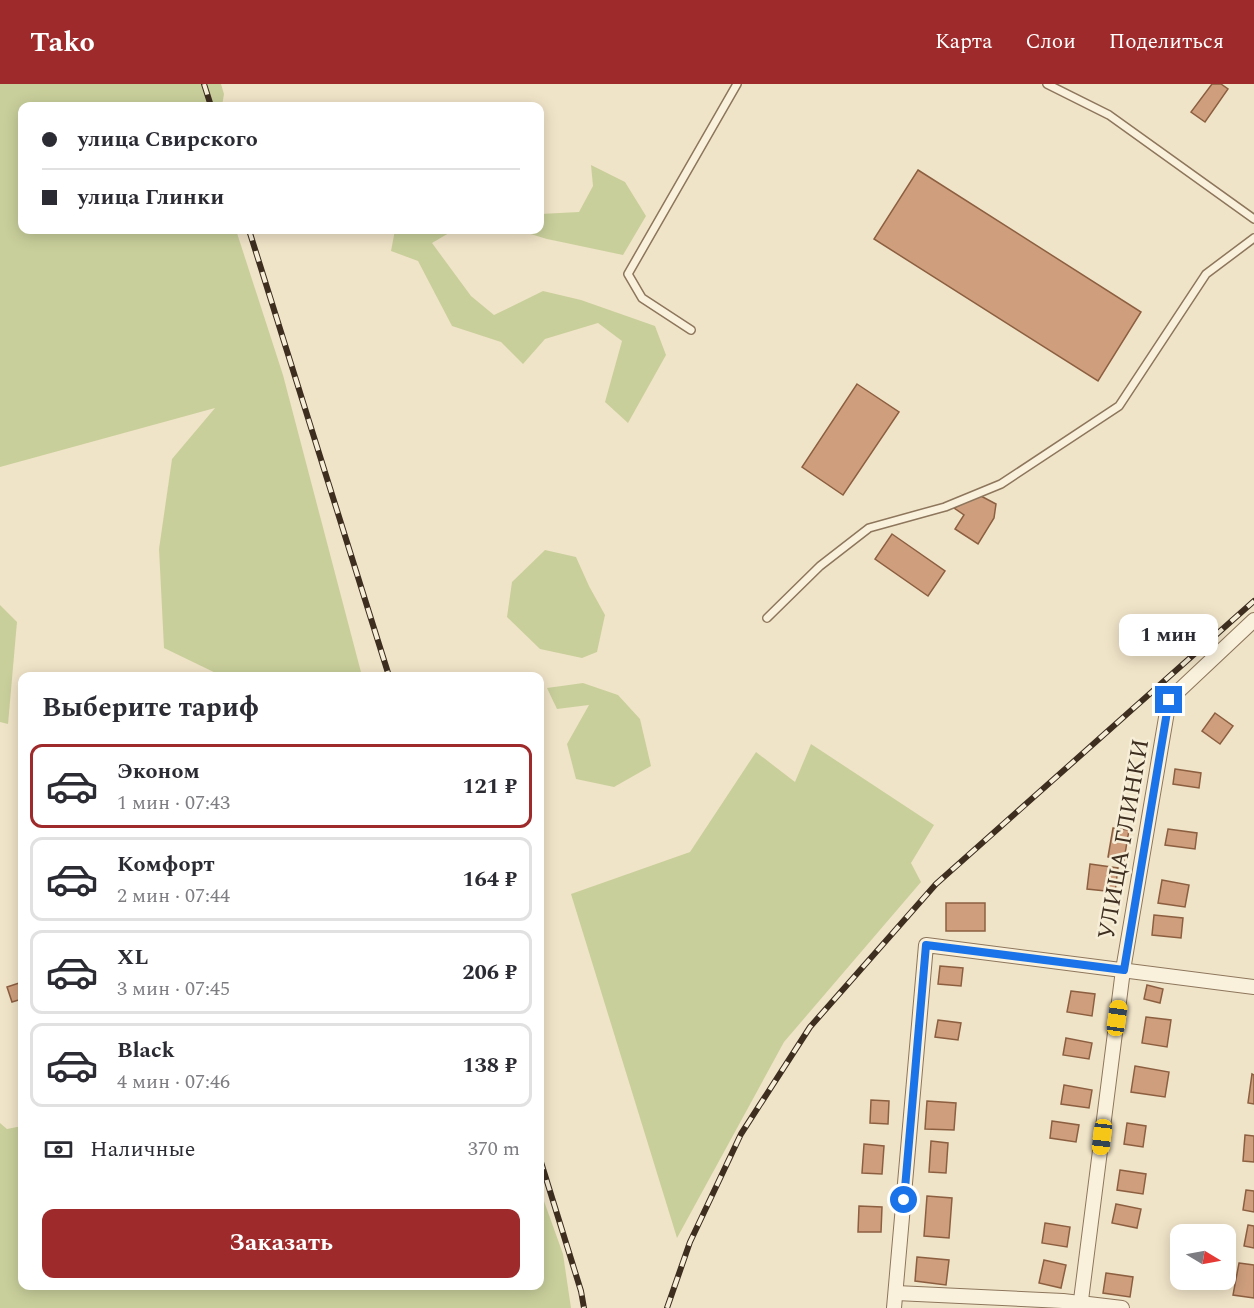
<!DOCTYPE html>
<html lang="ru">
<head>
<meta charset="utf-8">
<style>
  body { margin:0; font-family:Spectral,serif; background:#f2f2f3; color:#2b2b33; height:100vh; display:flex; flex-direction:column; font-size:22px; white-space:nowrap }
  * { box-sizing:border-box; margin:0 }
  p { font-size:20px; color:#7c7c81 }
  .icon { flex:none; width:33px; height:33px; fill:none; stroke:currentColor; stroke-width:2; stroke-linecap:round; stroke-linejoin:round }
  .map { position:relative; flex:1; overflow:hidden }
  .panel { position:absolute; left:18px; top:588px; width:526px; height:618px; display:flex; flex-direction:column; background:#fff; border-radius:12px; box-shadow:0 3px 15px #0003 }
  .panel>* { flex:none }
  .guide { position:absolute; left:18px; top:18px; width:526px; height:132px; border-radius:12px; box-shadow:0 3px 15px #0003; display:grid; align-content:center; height:132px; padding:0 24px; background:#fff }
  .needle { width:39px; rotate:100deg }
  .buttons { position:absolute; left:1170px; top:1140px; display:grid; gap:12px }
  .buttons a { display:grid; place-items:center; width:66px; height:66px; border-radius:12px; background:#fff; box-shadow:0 3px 15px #0003; font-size:30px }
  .end { position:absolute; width:27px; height:27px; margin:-14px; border:8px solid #1a73e8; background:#fff; box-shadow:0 0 0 3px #fff }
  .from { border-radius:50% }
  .bubble { position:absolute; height:42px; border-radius:12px; background:#fff; box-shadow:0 3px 15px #0003; font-size:20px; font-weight:700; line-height:42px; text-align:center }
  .car { position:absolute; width:18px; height:36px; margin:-18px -9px; border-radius:8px; box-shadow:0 0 4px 2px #0007; background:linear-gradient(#f5c518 24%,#345 0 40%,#f5c518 0 76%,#345 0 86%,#f5c518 0) }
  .guide b { display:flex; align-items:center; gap:21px; height:57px; font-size:22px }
  .guide b+b { border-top:2px solid #e1e1e2 }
  .guide i { width:15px; height:15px; background:#2b2b33 }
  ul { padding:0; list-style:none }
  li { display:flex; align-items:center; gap:18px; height:84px; margin:0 12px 9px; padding:0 12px; border:3px solid #e1e1e2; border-radius:12px }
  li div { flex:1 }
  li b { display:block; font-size:22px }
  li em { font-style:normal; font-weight:700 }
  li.on { border-color:#9e2a2b }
  li>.icon { width:54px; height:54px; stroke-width:1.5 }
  h2 { padding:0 24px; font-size:27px; line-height:72px }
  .pay { display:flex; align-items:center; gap:15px; height:66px; padding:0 24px; font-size:22px }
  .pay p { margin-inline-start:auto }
  .cta { display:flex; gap:12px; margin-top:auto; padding:12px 24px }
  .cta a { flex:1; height:69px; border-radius:12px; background:#9e2a2b; color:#fff; font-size:24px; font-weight:700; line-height:69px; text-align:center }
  header { display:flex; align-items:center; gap:36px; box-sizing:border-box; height:84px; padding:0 30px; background:#9e2a2b; color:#fff }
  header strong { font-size:28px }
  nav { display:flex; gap:33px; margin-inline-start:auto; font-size:21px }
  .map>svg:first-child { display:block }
  .green { fill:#c9cf9b }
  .building { fill:#cf9f7d; stroke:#8d5f41; stroke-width:1.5 }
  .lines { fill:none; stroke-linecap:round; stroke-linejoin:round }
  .service-casing { stroke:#8d765c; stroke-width:10 }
  .minor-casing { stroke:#8d765c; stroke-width:16 }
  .service { stroke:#faf1dc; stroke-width:7 }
  .minor { stroke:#faf1dc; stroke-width:14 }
  .rail-casing { stroke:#3d2e20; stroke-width:6 }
  .rail { stroke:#f7eed8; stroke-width:4; stroke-dasharray:11; stroke-linecap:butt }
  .route { stroke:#1a73e8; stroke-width:8 }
  .labels { text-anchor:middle; stroke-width:5; stroke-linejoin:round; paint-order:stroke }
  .street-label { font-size:24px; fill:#3d2e20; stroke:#f7eed8 }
</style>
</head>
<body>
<header>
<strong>Tako</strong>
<nav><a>Карта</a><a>Слои</a><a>Поделиться</a></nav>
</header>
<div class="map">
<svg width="1254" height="1224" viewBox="0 0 1254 1224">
  <rect width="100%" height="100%" fill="#f0e4c8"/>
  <g class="green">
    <polygon points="0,0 221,0 224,10 222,22 22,22 22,146 236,146 283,291 362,592 222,592 164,564 159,465 172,375 215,324 0,383"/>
    <polygon points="591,81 625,98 646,132 623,171 547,155 517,146 540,146 540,130 579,128 593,102"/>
    <polygon points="395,146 487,146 449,149 432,159 471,212 494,231 543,207 581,216 655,242 666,271 628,339 605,318 622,257 598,239 545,255 523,280 501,258 452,242 418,177 391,167"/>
    <polygon points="545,466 576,473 589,502 605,531 597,568 582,574 540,565 507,533 512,498"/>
    <polygon points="0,521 17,538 8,640 0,638"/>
    <polygon points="583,599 618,611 640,635 651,682 614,703 576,695 567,660 589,621 557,625 547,604"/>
    <polygon points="811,660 934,741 911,779 921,798 784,958 677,1154 571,810 690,768 756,668 795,698"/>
    <polygon points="0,1039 7,1045 22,1042 22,1202 540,1202 540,1106 563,1170 571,1224 0,1224"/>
  </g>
  <g class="building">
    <polygon points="1212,0 1221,0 1228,5 1205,38 1191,28"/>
    <polygon points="918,86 1141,228 1098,297 874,155"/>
    <polygon points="857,300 899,328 843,411 802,383"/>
    <polygon points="979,411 996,420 994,434 978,460 955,445 964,431 954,424"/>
    <polygon points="892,450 945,487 928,512 875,475"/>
    <polygon points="1215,629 1233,642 1220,660 1202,647"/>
    <polygon points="1175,685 1201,689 1199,704 1173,700"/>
    <polygon points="1113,744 1129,746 1124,776 1108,773"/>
    <polygon points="1168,745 1197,749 1195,765 1165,761"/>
    <polygon points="1090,780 1118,784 1115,808 1087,805"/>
    <polygon points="1162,796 1189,801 1185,823 1158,819"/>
    <rect x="946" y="819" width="39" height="28"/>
    <polygon points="1154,831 1183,834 1181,854 1152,851"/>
    <polygon points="940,882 963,884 961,902 938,900"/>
    <polygon points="22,898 22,915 12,918 7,903"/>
    <polygon points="1147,901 1163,905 1160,919 1144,915"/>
    <polygon points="1071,907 1095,910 1092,932 1067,928"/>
    <polygon points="1146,933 1171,936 1167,963 1142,959"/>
    <polygon points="938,936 961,939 958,956 935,953"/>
    <polygon points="1066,954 1092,959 1089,975 1063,971"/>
    <polygon points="1135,982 1169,988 1165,1013 1131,1008"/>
    <polygon points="1252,990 1254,991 1254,1020 1248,1019"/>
    <polygon points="1064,1001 1092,1006 1089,1024 1061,1020"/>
    <polygon points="871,1016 889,1017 888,1040 870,1039"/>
    <polygon points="927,1017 956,1019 954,1046 925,1045"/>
    <polygon points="1052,1037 1079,1041 1076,1058 1050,1054"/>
    <polygon points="1127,1039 1146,1042 1143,1063 1124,1060"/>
    <polygon points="1245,1051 1254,1052 1254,1078 1243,1077"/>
    <polygon points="931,1057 948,1059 946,1089 929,1088"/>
    <polygon points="864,1060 884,1062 882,1090 862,1089"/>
    <polygon points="1120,1086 1146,1090 1143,1110 1117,1106"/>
    <polygon points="1246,1106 1254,1107 1254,1128 1243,1126"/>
    <polygon points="927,1112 952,1114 949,1154 924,1152"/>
    <polygon points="1116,1120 1141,1125 1137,1144 1112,1139"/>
    <polygon points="859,1122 882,1123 881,1148 858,1148"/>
    <polygon points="1045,1139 1070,1143 1067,1163 1042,1159"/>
    <polygon points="1248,1141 1254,1142 1254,1164 1244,1162"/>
    <polygon points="917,1173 949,1176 946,1201 915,1197"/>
    <polygon points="1044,1176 1066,1181 1061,1204 1039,1199"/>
    <polygon points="1239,1179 1254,1181 1254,1214 1233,1211"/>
    <polygon points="1106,1189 1133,1193 1130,1213 1103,1209"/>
  </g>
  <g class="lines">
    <g class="service-casing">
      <g id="service">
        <polyline points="1047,0 1109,31 1254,135"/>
        <polyline points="691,246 642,214 628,190 737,0"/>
        <polyline points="767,534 820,482 869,444 945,423 1001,400 1119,322 1206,190 1254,154"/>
      </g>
    </g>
    <g class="minor-casing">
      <g id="minor">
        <polyline points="896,1209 1063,1217 1122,1224"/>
        <polyline points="894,1224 926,861 1254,903"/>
        <polyline points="1080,1224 1123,886 1169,616 1254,536"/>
      </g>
    </g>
    <use href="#service" class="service"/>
    <use href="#minor" class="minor"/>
    <g class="rail-casing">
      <g id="rail">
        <polyline points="204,0 211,22"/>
        <polyline points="249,146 389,592"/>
        <polyline points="540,1075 581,1207 584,1224"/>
        <polyline points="667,1224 690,1158 741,1050 810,943 936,800 1254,517"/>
      </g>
    </g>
    <use href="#rail" class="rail"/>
  </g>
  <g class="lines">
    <polyline class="route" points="904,1116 926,861 1124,886 1169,616"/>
  </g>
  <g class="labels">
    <g class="street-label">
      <text transform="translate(1123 755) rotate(-80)" y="8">УЛИЦА ГЛИНКИ</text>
    </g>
  </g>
</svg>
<div class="buttons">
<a><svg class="needle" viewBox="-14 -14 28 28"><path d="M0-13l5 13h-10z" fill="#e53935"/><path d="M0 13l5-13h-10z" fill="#7c7c81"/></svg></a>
</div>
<i class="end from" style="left:904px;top:1116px"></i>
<i class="end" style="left:1169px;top:616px"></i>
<div class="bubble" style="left:1119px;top:530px;width:99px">1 мин</div>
<i class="car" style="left:1117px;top:934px;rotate:8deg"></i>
<i class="car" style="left:1102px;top:1053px;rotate:187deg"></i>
<div class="guide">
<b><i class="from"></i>улица Свирского</b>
<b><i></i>улица Глинки</b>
</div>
<section class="panel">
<h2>Выберите тариф</h2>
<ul>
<li class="on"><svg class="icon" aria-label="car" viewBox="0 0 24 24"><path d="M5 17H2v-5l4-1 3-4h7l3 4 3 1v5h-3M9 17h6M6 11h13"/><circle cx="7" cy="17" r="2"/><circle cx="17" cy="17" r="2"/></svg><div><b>Эконом</b><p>1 мин · 07:43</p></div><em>121 ₽</em></li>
<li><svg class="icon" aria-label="car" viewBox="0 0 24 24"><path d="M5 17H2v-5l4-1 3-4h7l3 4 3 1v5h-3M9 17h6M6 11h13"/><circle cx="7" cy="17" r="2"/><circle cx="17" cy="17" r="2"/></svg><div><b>Комфорт</b><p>2 мин · 07:44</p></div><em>164 ₽</em></li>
<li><svg class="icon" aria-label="car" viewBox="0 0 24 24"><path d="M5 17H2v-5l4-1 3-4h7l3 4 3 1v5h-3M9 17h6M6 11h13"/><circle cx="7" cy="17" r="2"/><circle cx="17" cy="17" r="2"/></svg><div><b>XL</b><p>3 мин · 07:45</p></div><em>206 ₽</em></li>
<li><svg class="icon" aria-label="car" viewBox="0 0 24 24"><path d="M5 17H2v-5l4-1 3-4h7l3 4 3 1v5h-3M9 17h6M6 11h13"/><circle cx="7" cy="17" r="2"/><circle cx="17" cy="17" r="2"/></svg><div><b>Black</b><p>4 мин · 07:46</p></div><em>138 ₽</em></li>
</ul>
<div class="pay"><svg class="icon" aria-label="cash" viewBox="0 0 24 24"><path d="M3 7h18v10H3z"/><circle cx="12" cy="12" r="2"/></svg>Наличные<p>370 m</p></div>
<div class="cta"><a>Заказать</a></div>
</section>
</div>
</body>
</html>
